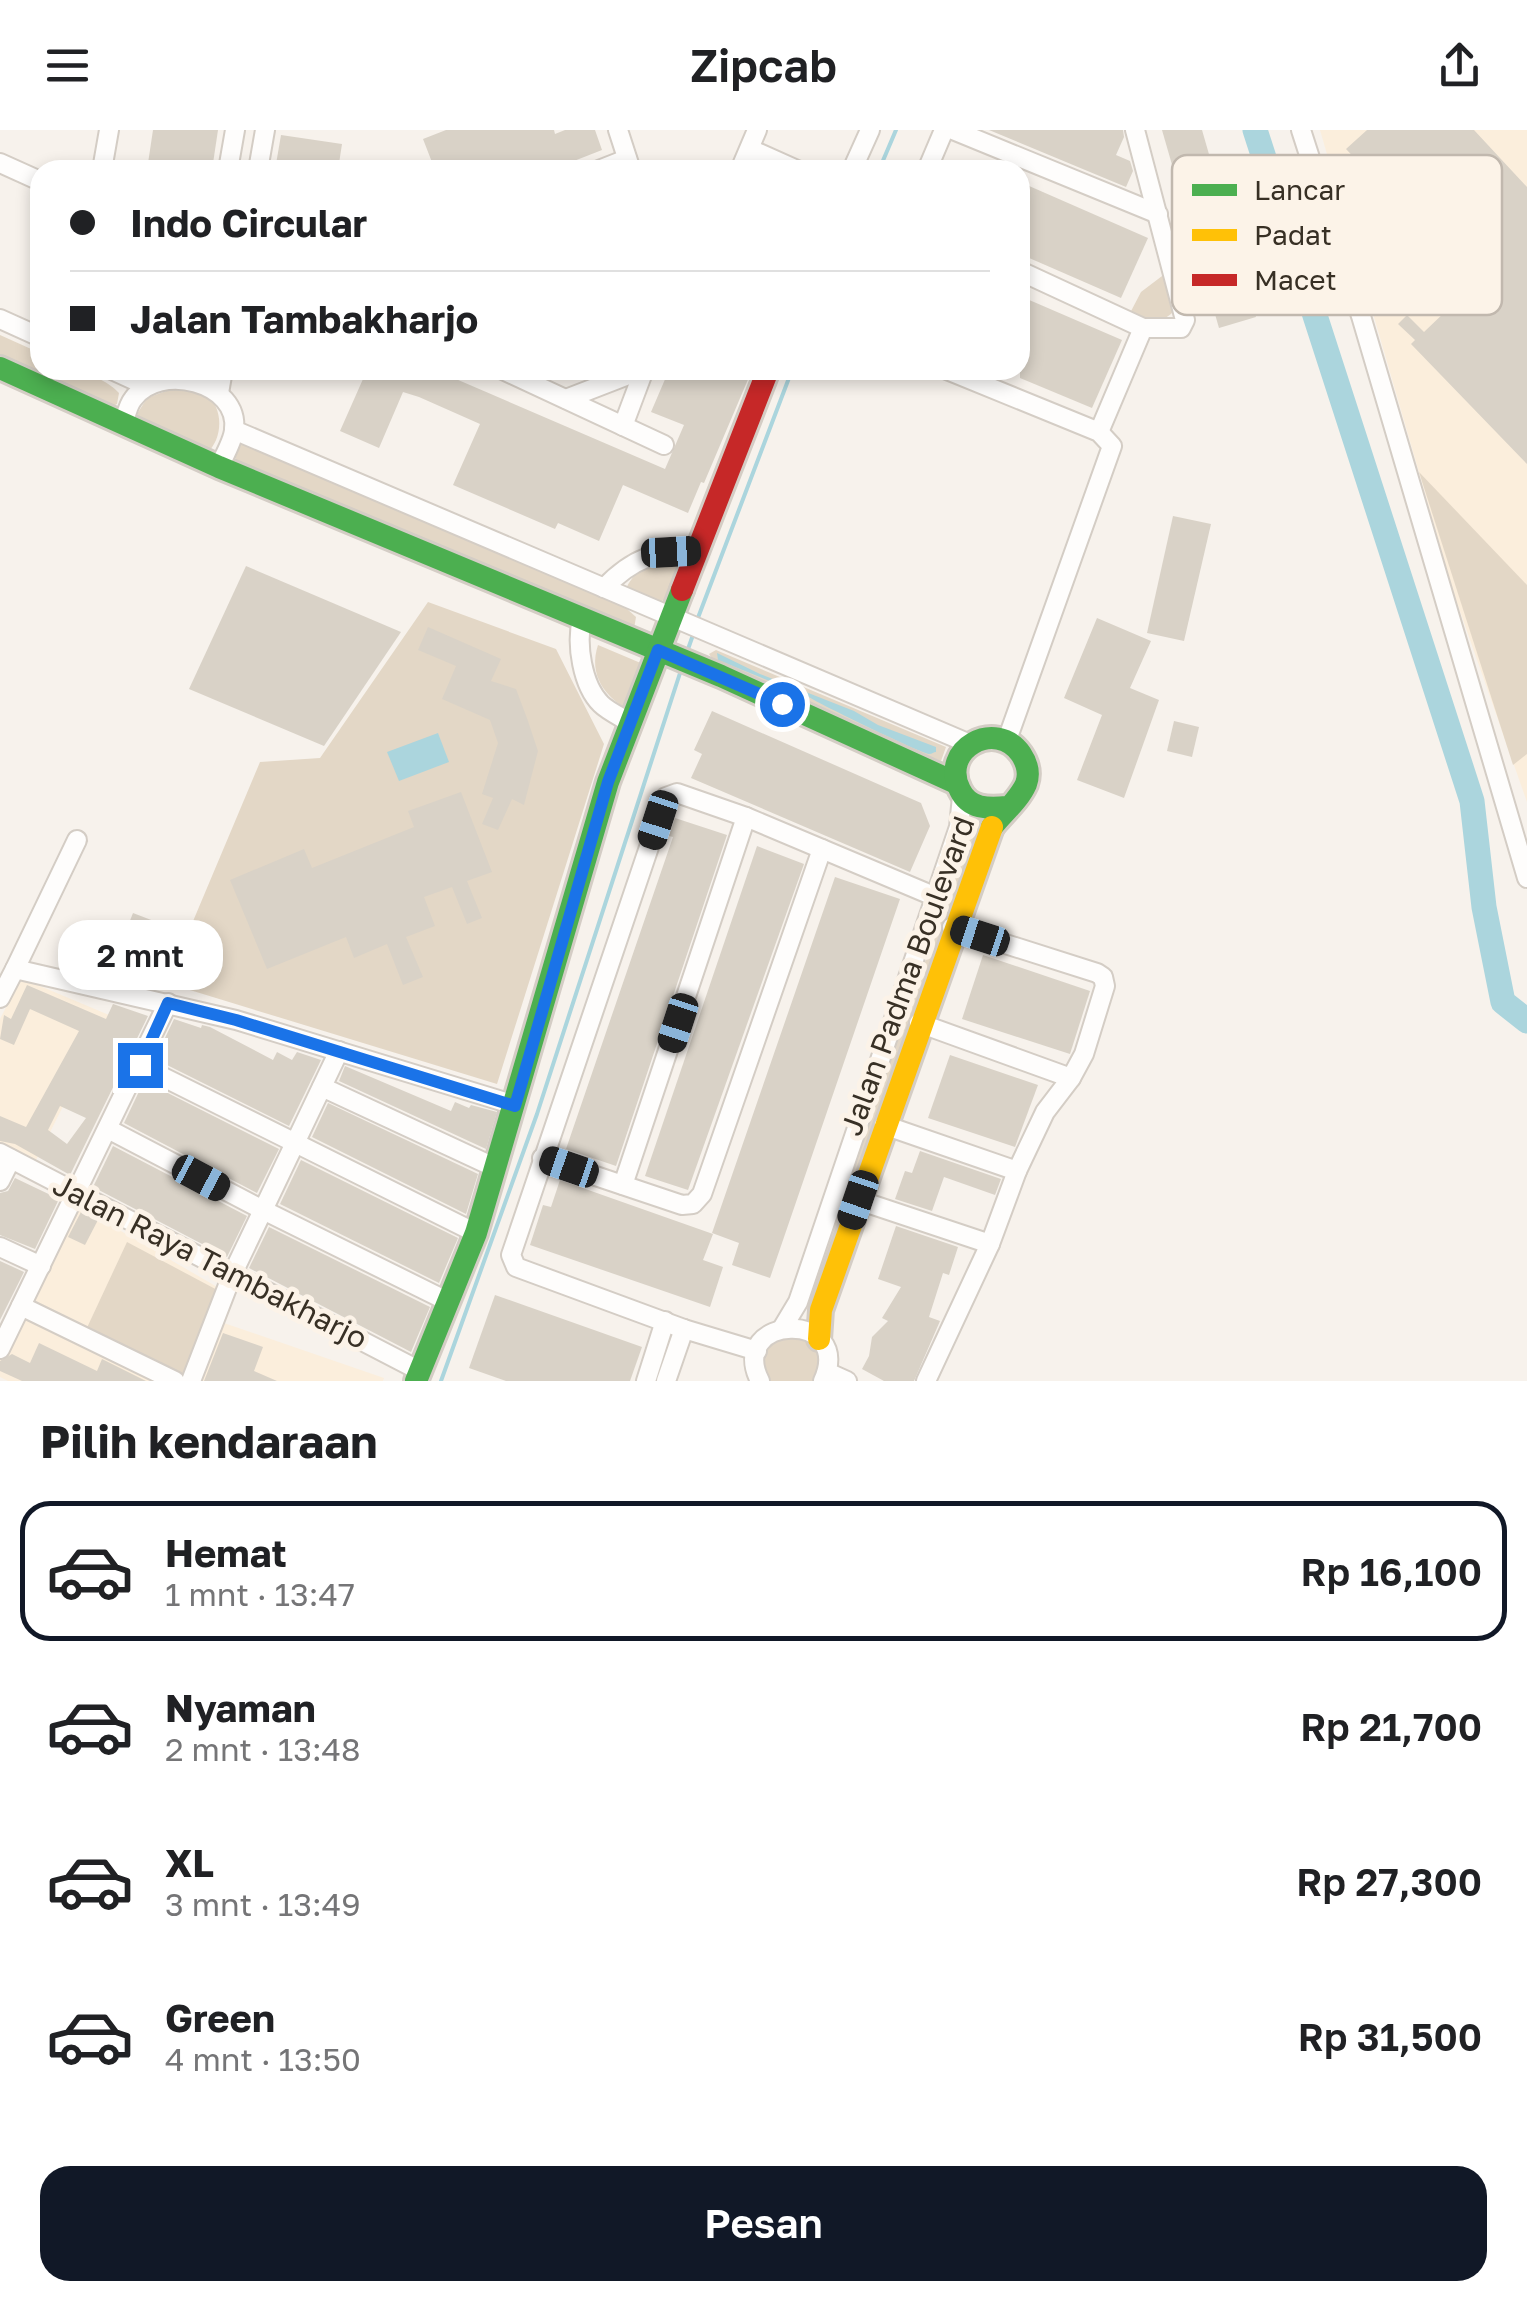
<!DOCTYPE html>
<html lang="id">
<head>
<meta charset="utf-8">
<style>
  body { margin:0; font-family:"Golos Text",sans-serif; background:#f2f2f2; color:#202124; height:100vh; display:flex; flex-direction:column; font-size:38px; white-space:nowrap }
  * { box-sizing:border-box; margin:0 }
  p { font-size:32px; color:#757577 }
  .icon { flex:none; width:55px; height:55px; fill:none; stroke:currentColor; stroke-width:2; stroke-linecap:round; stroke-linejoin:round }
  .map { position:relative; height:1251px; overflow:hidden }
  .sheet { display:flex; flex-direction:column; background:#fff; flex:1 }
  .sheet>* { flex:none }
  .hud { position:absolute; left:30px; top:30px; width:1000px; height:220px; border-radius:30px; box-shadow:0 5px 15px #0003; display:grid; align-content:center; height:220px; padding:0 40px; background:#fff }
  .end { position:absolute; width:45px; height:45px; margin:-22px; border:12px solid #1a73e8; background:#fff; box-shadow:0 0 0 5px #fff }
  .from { border-radius:50% }
  .bubble { position:absolute; height:70px; border-radius:30px; background:#fff; box-shadow:0 5px 15px #0003; font-size:32px; font-weight:600; line-height:70px; text-align:center }
  .car { position:absolute; width:30px; height:60px; margin:-30px -15px; border-radius:12px; box-shadow:0 0 8px 2px #0007; background:linear-gradient(#222 24%,#8ab4d8 0 40%,#222 0 76%,#8ab4d8 0 86%,#222 0) }
  .hud b { display:flex; align-items:center; gap:35px; height:95px; font-size:38px }
  .hud b+b { border-top:2px solid #e0e0e0 }
  .hud i { width:25px; height:25px; background:#202124 }
  ul { padding:0; list-style:none }
  li { display:flex; align-items:center; gap:30px; height:140px; margin:0 20px 15px; padding:0 20px; border:5px solid transparent; border-radius:30px }
  li div { flex:1 }
  li b { display:block; font-size:38px }
  li em { font-style:normal; font-weight:600 }
  li.on { border-color:#111827 }
  li>.icon { width:90px; height:90px; stroke-width:1.5 }
  h2 { padding:0 40px; font-size:45px; line-height:120px }
  .primary-button { display:flex; gap:20px; margin-top:auto; padding:20px 40px }
  .primary-button a { flex:1; height:115px; border-radius:30px; background:#111827; color:#fff; font-size:40px; font-weight:600; line-height:115px; text-align:center }
  header { display:flex; justify-content:space-between; align-items:center; height:130px; padding:0 40px; background:#fff; font-size:45px; font-weight:600 }
  .map>svg:first-child { display:block }
  .built { fill:#fbeedc }
  .green { fill:#e3d7c6 }
  .water { fill:#abd5dd }
  .lines { fill:none; stroke-linecap:round; stroke-linejoin:round }
  .stream { stroke:#abd5dd; stroke-width:4 }
  .river { stroke:#abd5dd; stroke-width:25 }
  .building { fill:#d9d2c7; fill-rule:evenodd }
  .street-casing { stroke:#d4cdc5; stroke-width:22 }
  .fast-casing { stroke:#d4cdc5; stroke-width:28 }
  .slow-casing { stroke:#d4cdc5; stroke-width:28 }
  .jam-casing { stroke:#d4cdc5; stroke-width:28 }
  .street { stroke:#fefdfc; stroke-width:18 }
  .fast { stroke:#4caf50; stroke-width:22 }
  .slow { stroke:#ffc107; stroke-width:22 }
  .jam { stroke:#c62828; stroke-width:22 }
  .route { stroke:#1a73e8; stroke-width:12 }
  .labels { text-anchor:middle; stroke-width:10; stroke-linejoin:round; paint-order:stroke }
  .street-label { font-size:30px; fill:#383025; stroke:#fcf3e8 }
  .key { fill:#fcf3e8; stroke:#c1b8ae; stroke-width:2.5 }
  .key-label { font-size:28px; fill:#383025 }
</style>
</head>
<body>
<header><svg class="icon" aria-label="menu" viewBox="0 0 24 24"><path d="M4 6h16M4 12h16M4 18h16"/></svg>Zipcab<svg class="icon" aria-label="share" viewBox="0 0 24 24"><path d="M12 15V3M7 8l5-5 5 5M5 13v7h14v-7"/></svg></header>
<div class="map">
<svg width="1527" height="1251" viewBox="0 0 1527 1251">
  <rect width="100%" height="100%" fill="#f7f2ec"/>
  <g class="built">
    <polygon points="1320,0 1527,0 1527,672 1455,467"/>
    <polygon points="21,848 109,885 34,1034 0,1018 0,889"/>
    <polygon points="78,1076 224,1161 187,1251 8,1251 0,1247 0,1228"/>
    <polygon points="218,1191 384,1248 383,1251 194,1251"/>
  </g>
  <g class="green">
    <path d="M1166,143L1177,178C1161,196 1150,192 1129,185L1141,162Z"/>
    <path d="M0,205L40,223V240C69,240 98,241 119,263L117,274L111,277L0,231Z"/>
    <path d="M177,257C184,258 195,258 202,262C223,273 224,304 210,320L141,290L137,284L147,268Z"/>
    <polygon points="244,312 626,478 636,487 634,499 237,334 234,323"/>
    <polygon points="1419,342 1527,455 1527,624 1513,635"/>
    <path d="M669,432L683,434L670,468L659,472L625,461C633,441 648,434 669,432Z"/>
    <polygon points="428,472 556,519 604,614 497,954 167,853 260,632 320,628"/>
    <path d="M598,515L643,534L631,581C605,568 588,545 598,515Z"/>
    <polygon points="716,520 946,617 941,631 923,624 713,530 709,524"/>
    <polygon points="972,698 978,699 812,1178 806,1171"/>
    <polygon points="127,1112 221,1162 187,1251 85,1202"/>
    <path d="M798,1204L817,1216C820,1230 821,1239 813,1251H769C753,1219 770,1213 798,1204Z"/>
  </g>
  <g class="water">
    <path d="M717,523L760,544L854,581L878,595L936,617V622C934,622 932,624 929,624C920,623 819,574 809,567L718,530Z"/>
    <polygon points="438,603 449,632 399,651 387,622"/>
  </g>
  <g class="lines">
    <g class="stream">
      <polyline points="879,40 896,0"/>
      <polyline points="696,493 792,240"/>
      <polyline points="687,522 694,502"/>
      <polyline points="441,1251 537,984 681,540"/>
    </g>
    <polyline class="river" points="1255,0 1472,671 1484,777 1503,872 1527,891"/>
  </g>
  <g class="building">
    <polygon points="153,0 218,0 212,40 147,40"/>
    <polygon points="446,0 554,0 555,4 565,0 595,0 602,20 551,40 435,40 423,9"/>
    <polygon points="989,0 1123,0 1124,7 1116,25 1130,31 1133,41 1126,57"/>
    <polygon points="1162,0 1202,0 1256,187 1219,198"/>
    <polygon points="1367,0 1474,0 1527,57 1527,334 1411,214 1415,210 1398,194 1407,185 1424,202 1447,180 1370,104 1400,76 1346,19"/>
    <polygon points="281,5 342,14 338,40 275,40"/>
    <polygon points="1020,52 1148,108 1121,168 1020,124"/>
    <polygon points="1020,166 1122,210 1092,278 1020,248"/>
    <polygon points="367,240 435,240 665,339 684,295 651,282 669,240 752,240 704,353 701,352 688,383 623,355 599,411 558,393 555,399 453,355 480,294 419,267 403,262 379,318 340,301"/>
    <polygon points="1173,386 1211,394 1184,511 1147,503"/>
    <polygon points="246,436 401,502 324,616 189,559"/>
    <polygon points="1097,488 1151,511 1130,558 1159,570 1124,668 1077,650 1102,585 1064,568"/>
    <polygon points="428,497 501,529 491,551 516,559 528,591 538,621 524,675 512,669 498,700 482,694 493,668 482,664 498,613 490,590 442,569 456,536 418,520"/>
    <polygon points="712,581 921,673 930,696 910,742 691,648 702,624 694,620"/>
    <polygon points="1174,591 1199,597 1192,627 1167,621"/>
    <polygon points="461,662 492,742 467,751 482,788 467,794 452,757 424,767 435,796 406,807 423,847 403,855 387,814 354,828 346,807 267,839 230,750 304,719 312,738 414,697 408,681"/>
    <polygon points="675,688 727,705 616,1036 566,1019 673,707 669,706"/>
    <polygon points="757,716 804,734 688,1060 645,1046"/>
    <polygon points="835,747 900,769 770,1148 732,1135 739,1113 712,1103"/>
    <polygon points="133,783 159,793 142,835 116,826"/>
    <polygon points="983,825 1090,861 1070,924 962,889"/>
    <path d="M27,855L106,889L113,874L148,886L70,1045L15,1014L0,1011V986L26,997L79,901L30,879L14,915L0,909L4,885L11,889ZM60,976L86,988L67,1014L48,1000Z"/>
    <polygon points="174,889 201,898 202,895 210,897 273,930 277,922 292,930 297,922 321,930 289,996 155,929"/>
    <polygon points="950,925 1038,955 1015,1017 928,988"/>
    <polygon points="345,936 451,981 455,972 469,978 471,975 497,982 486,1019 339,951"/>
    <polygon points="144,951 279,1019 257,1063 124,993"/>
    <polygon points="328,973 478,1044 466,1084 312,1007"/>
    <polygon points="113,1016 247,1086 227,1127 93,1057"/>
    <polygon points="920,1021 1001,1049 995,1065 944,1047 932,1081 895,1069 905,1041 912,1043"/>
    <polygon points="301,1030 458,1108 439,1153 280,1074"/>
    <polygon points="15,1048 59,1069 35,1119 0,1105 0,1063 8,1061"/>
    <polygon points="560,1050 713,1104 703,1130 723,1137 710,1177 530,1115 543,1075 551,1077"/>
    <polygon points="82,1080 99,1088 85,1115 68,1107"/>
    <polygon points="896,1096 958,1117 949,1145 943,1143 929,1187 940,1191 914,1251 884,1251 862,1239 869,1226 872,1207 888,1191 882,1188 901,1157 878,1149"/>
    <polygon points="269,1097 430,1177 411,1222 249,1138"/>
    <polygon points="0,1131 24,1142 0,1190"/>
    <polygon points="495,1165 642,1217 630,1251 506,1251 469,1238"/>
    <polygon points="223,1203 263,1217 254,1241 277,1251 204,1251"/>
    <polygon points="39,1213 97,1241 102,1229 146,1251 22,1251 0,1241 0,1231 12,1224 30,1233"/>
  </g>
  <g class="lines">
    <g class="street-casing">
      <g id="street">
        <polyline points="618,0 631,40"/>
        <polyline points="953,0 1158,84"/>
        <polyline points="1301,0 1361,186 1527,748"/>
        <polyline points="750,19 797,40"/>
        <polyline points="0,33 40,51"/>
        <polyline points="102,40 109,0"/>
        <polyline points="228,40 235,0"/>
        <polyline points="258,40 265,0"/>
        <polyline points="599,40 627,29"/>
        <polyline points="740,40 757,0"/>
        <polyline points="852,40 870,0"/>
        <polyline points="927,40 944,0"/>
        <polyline points="1020,141 1143,198"/>
        <polyline points="0,189 40,207"/>
        <polyline points="112,240 147,256"/>
        <polyline points="503,240 664,315"/>
        <polyline points="947,240 1099,302 1112,316 1007,610"/>
        <polyline points="219,263 223,240"/>
        <polyline points="566,269 641,240"/>
        <path d="M124,292C126,285 128,275 133,269C159,232 240,252 234,300C233,311 224,326 219,337"/>
        <polyline points="623,296 644,240"/>
        <polyline points="234,300 970,614"/>
        <polyline points="1099,302 1143,198 1181,198 1185,190 1135,0"/>
        <path d="M604,458C634,427 653,423 695,420"/>
        <path d="M582,489C576,514 582,555 601,574C608,581 621,587 629,592"/>
        <polyline points="15,839 77,710"/>
        <polyline points="0,868 15,839 236,890 515,975"/>
        <polyline points="919,893 1071,948"/>
        <polyline points="139,935 476,1103"/>
        <polyline points="322,957 496,1038"/>
        <polyline points="884,995 1017,1041"/>
        <polyline points="108,999 263,1080 447,1171"/>
        <polyline points="0,1023 420,1241"/>
        <polyline points="542,1028 682,1075 693,1074 702,1064 822,719"/>
        <polyline points="0,1051 11,1029"/>
        <polyline points="623,1055 746,687"/>
        <polyline points="858,1070 990,1114"/>
        <polyline points="0,1117 41,1136"/>
        <polyline points="21,1176 175,1251"/>
        <polyline points="783,1197 798,1172 959,697 962,666"/>
        <polyline points="0,1219 168,873"/>
        <polyline points="757,1221 684,1199 516,1137 511,1125 666,667 677,663 746,687 936,767"/>
        <polyline points="827,1242 847,1251"/>
        <polyline points="191,1251 232,1145 339,921"/>
        <polyline points="646,1251 665,1191"/>
        <polyline points="666,1251 684,1199"/>
        <path d="M760,1251C726,1184 855,1179 823,1251"/>
        <polyline points="926,1251 990,1114 1017,1041 1045,982 1071,948 1084,924 1105,856 1103,847 1097,843 952,797"/>
      </g>
    </g>
    <g class="fast-casing">
      <g id="fast">
        <polyline points="0,238 219,337 721,546 956,653"/>
        <path d="M992,697C1003,683 1019,670 1026,654C1030,643 1027,633 1021,624C996,588 939,619 960,660C969,679 988,679 1007,677"/>
        <polyline points="416,1251 476,1103 608,652 682,460"/>
      </g>
    </g>
    <g class="slow-casing">
      <polyline id="slow" points="819,1209 821,1180 992,697"/>
    </g>
    <g class="jam-casing">
      <polyline id="jam" points="682,460 768,240"/>
    </g>
    <use href="#street" class="street"/>
    <use href="#fast" class="fast"/>
    <use href="#slow" class="slow"/>
    <use href="#jam" class="jam"/>
  </g>
  <g class="lines">
    <polyline class="route" points="140,935 168,873 236,890 515,976 608,652 658,520 782,574"/>
  </g>
  <g class="labels">
    <g class="street-label">
      <text transform="translate(908 846) rotate(-70)" y="10">Jalan Padma Boulevard</text>
      <text transform="translate(210 1132) rotate(27)" y="10">Jalan Raya Tambakharjo</text>
    </g>
  </g>
  <rect x="1172" y="25" width="330" height="160" rx="15" class="key"/>
  <rect x="1192" y="54" width="45" height="12" fill="#4caf50"/>
  <rect x="1192" y="99" width="45" height="12" fill="#ffc107"/>
  <rect x="1192" y="144" width="45" height="12" fill="#c62828"/>
  <g class="key-label">
    <text x="1254" y="70">Lancar</text>
    <text x="1254" y="115">Padat</text>
    <text x="1254" y="160">Macet</text>
  </g>
</svg>
<i class="end from" style="left:782px;top:574px"></i>
<i class="end" style="left:140px;top:935px"></i>
<div class="bubble" style="left:58px;top:790px;width:165px">2 mnt</div>
<i class="car" style="left:671px;top:422px;rotate:87deg"></i>
<i class="car" style="left:658px;top:690px;rotate:198deg"></i>
<i class="car" style="left:980px;top:806px;rotate:288deg"></i>
<i class="car" style="left:678px;top:893px;rotate:198deg"></i>
<i class="car" style="left:569px;top:1037px;rotate:289deg"></i>
<i class="car" style="left:201px;top:1048px;rotate:118deg"></i>
<i class="car" style="left:858px;top:1070px;rotate:199deg"></i>
<div class="hud">
<b><i class="from"></i>Indo Circular</b>
<b><i></i>Jalan Tambakharjo</b>
</div>
</div>
<section class="sheet">
<h2>Pilih kendaraan</h2>
<ul>
<li class="on"><svg class="icon" aria-label="car" viewBox="0 0 24 24"><path d="M5 17H2v-5l4-1 3-4h7l3 4 3 1v5h-3M9 17h6M6 11h13"/><circle cx="7" cy="17" r="2"/><circle cx="17" cy="17" r="2"/></svg><div><b>Hemat</b><p>1 mnt · 13:47</p></div><em>Rp 16,100</em></li>
<li><svg class="icon" aria-label="car" viewBox="0 0 24 24"><path d="M5 17H2v-5l4-1 3-4h7l3 4 3 1v5h-3M9 17h6M6 11h13"/><circle cx="7" cy="17" r="2"/><circle cx="17" cy="17" r="2"/></svg><div><b>Nyaman</b><p>2 mnt · 13:48</p></div><em>Rp 21,700</em></li>
<li><svg class="icon" aria-label="car" viewBox="0 0 24 24"><path d="M5 17H2v-5l4-1 3-4h7l3 4 3 1v5h-3M9 17h6M6 11h13"/><circle cx="7" cy="17" r="2"/><circle cx="17" cy="17" r="2"/></svg><div><b>XL</b><p>3 mnt · 13:49</p></div><em>Rp 27,300</em></li>
<li><svg class="icon" aria-label="car" viewBox="0 0 24 24"><path d="M5 17H2v-5l4-1 3-4h7l3 4 3 1v5h-3M9 17h6M6 11h13"/><circle cx="7" cy="17" r="2"/><circle cx="17" cy="17" r="2"/></svg><div><b>Green</b><p>4 mnt · 13:50</p></div><em>Rp 31,500</em></li>
</ul>
<div class="primary-button"><a>Pesan</a></div>
</section>
</body>
</html>
